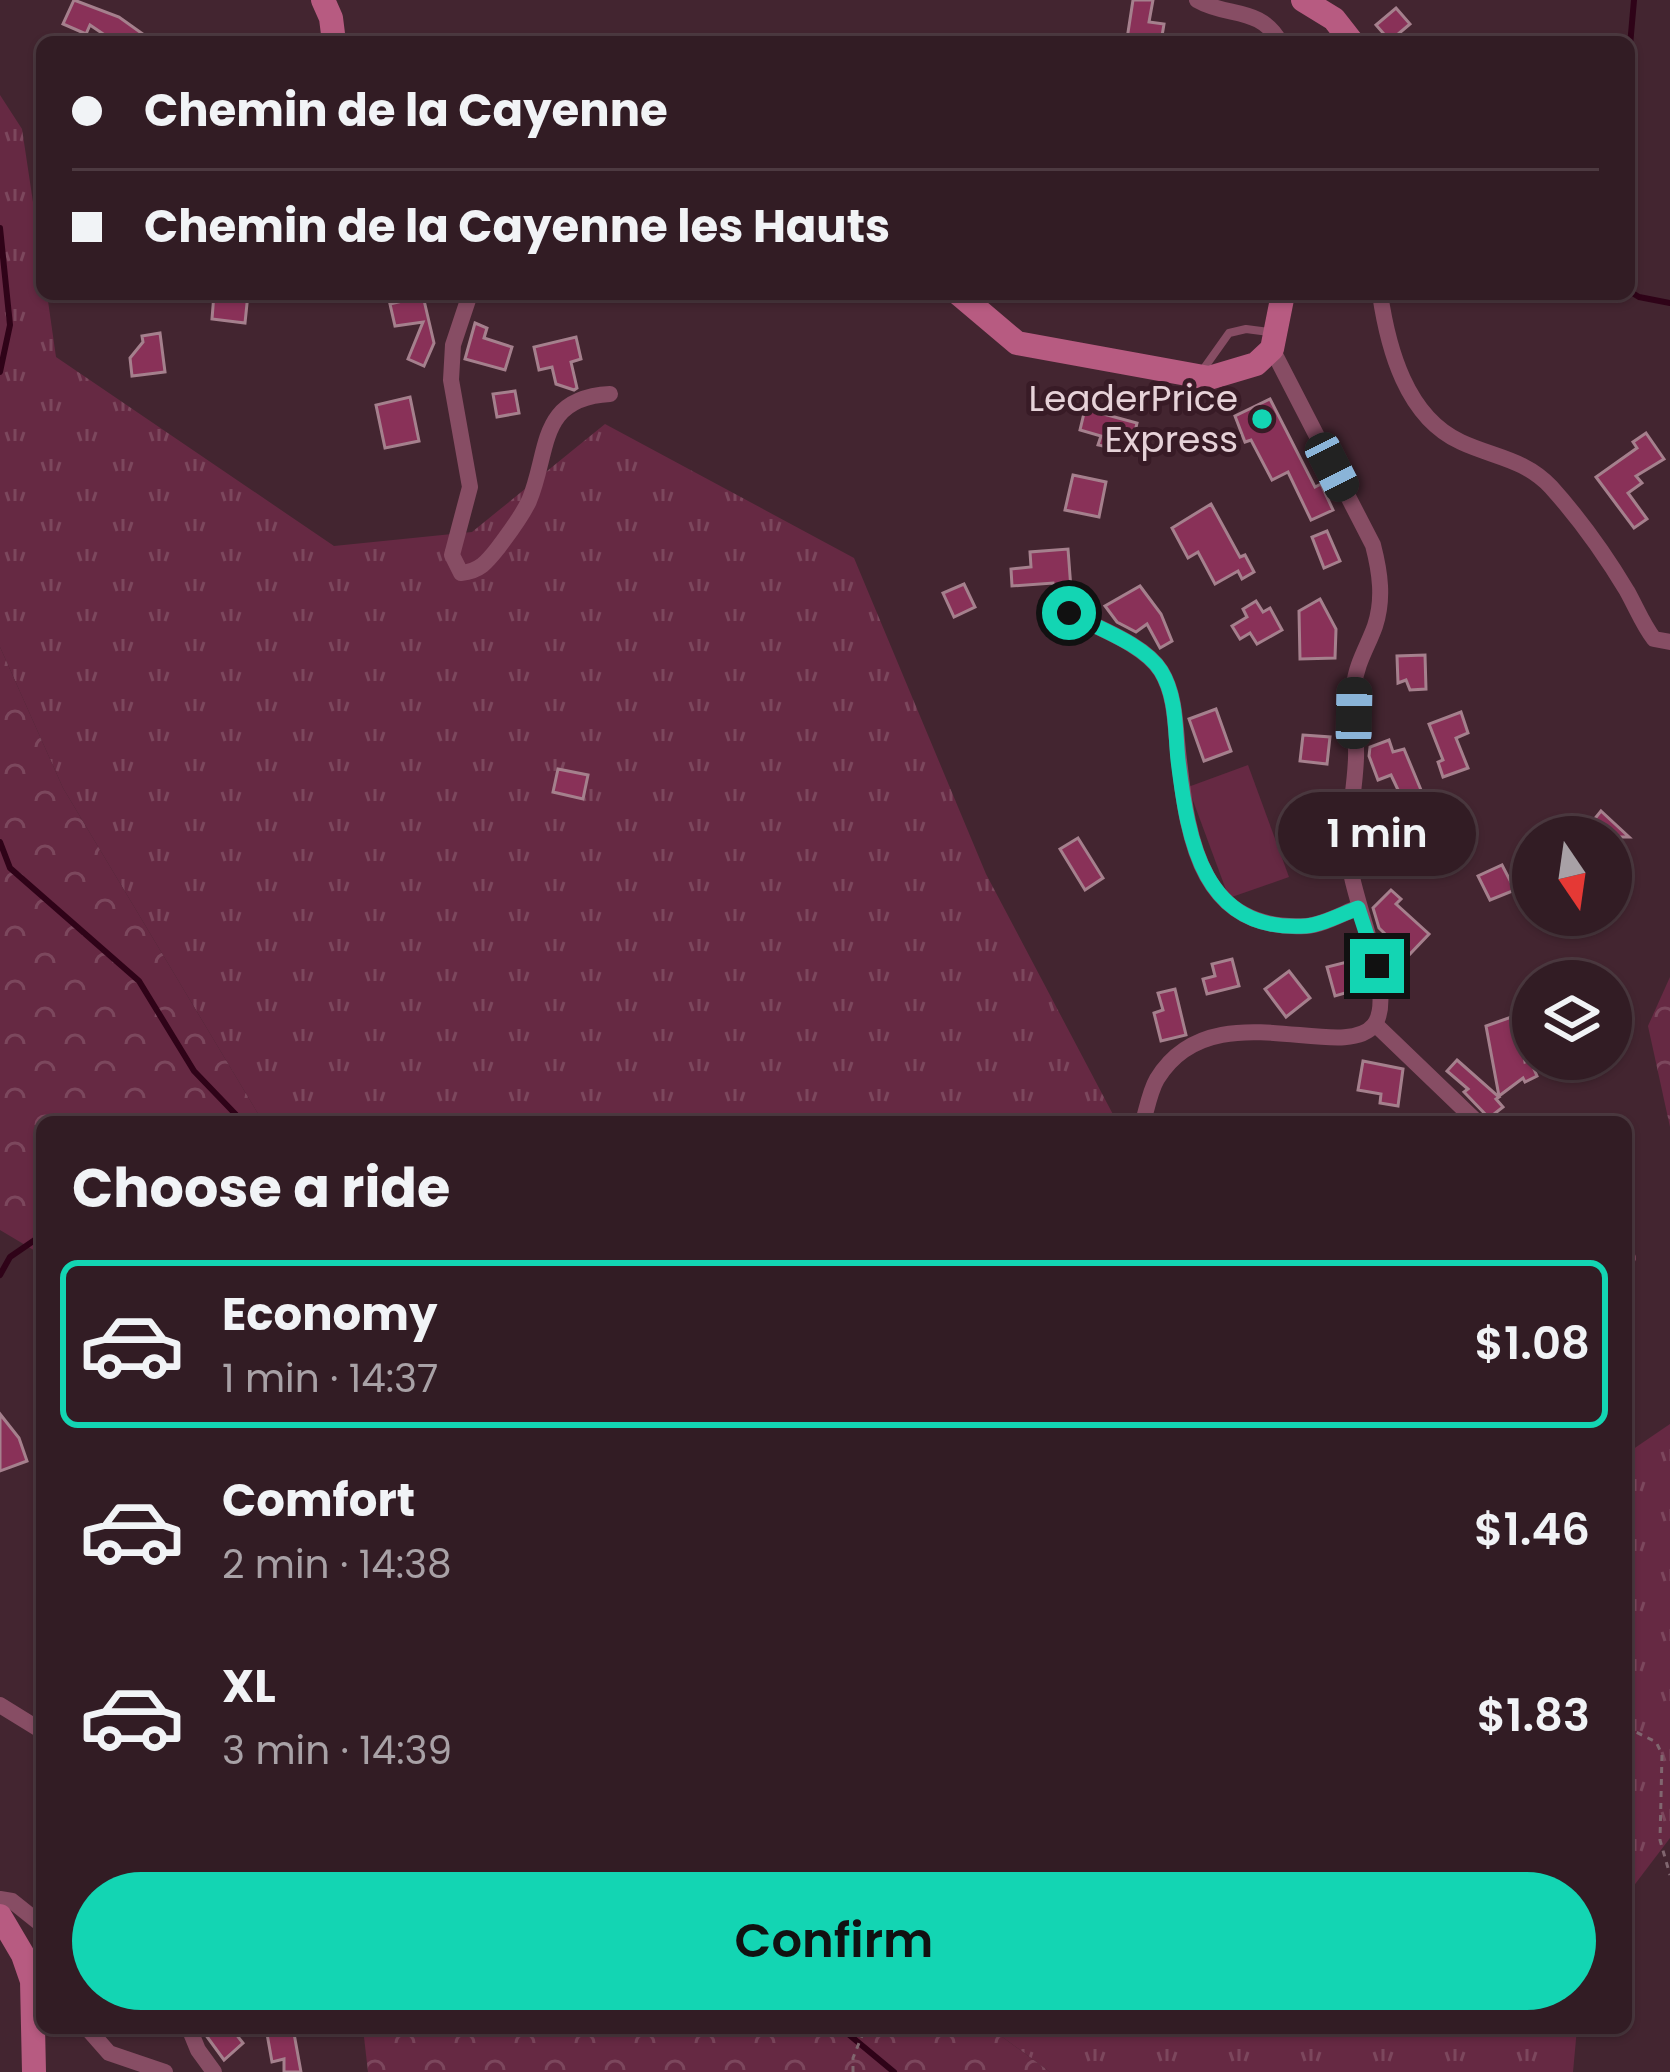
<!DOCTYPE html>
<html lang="en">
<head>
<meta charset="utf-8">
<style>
  body { margin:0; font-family:Poppins,sans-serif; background:#3a252c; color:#f1f3f6; height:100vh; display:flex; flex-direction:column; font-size:45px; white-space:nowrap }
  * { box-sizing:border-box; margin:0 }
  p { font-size:39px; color:#a8a1a6 }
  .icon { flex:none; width:66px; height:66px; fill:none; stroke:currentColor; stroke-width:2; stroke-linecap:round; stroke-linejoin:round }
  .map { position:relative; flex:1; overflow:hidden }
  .side { position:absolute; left:36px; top:1116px; width:1596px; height:918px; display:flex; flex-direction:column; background:#321c24; border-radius:18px; box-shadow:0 3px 9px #0004,0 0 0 3px #4d3a41 }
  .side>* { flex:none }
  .hud { position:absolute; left:36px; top:36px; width:1599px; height:264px; border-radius:18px; box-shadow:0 3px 9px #0004,0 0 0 3px #4d3a41; display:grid; align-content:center; height:264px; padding:0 36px; background:#321c24 }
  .needle { width:78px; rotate:167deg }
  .fabs { position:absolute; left:1512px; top:816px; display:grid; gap:24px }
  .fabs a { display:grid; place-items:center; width:120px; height:120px; border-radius:50%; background:#321c24; box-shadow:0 3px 9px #0004,0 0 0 3px #4d3a41; font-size:60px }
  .end { position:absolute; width:54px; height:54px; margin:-27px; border:15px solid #13d5b3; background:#111; box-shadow:0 0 0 6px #111 }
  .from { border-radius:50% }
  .bubble { position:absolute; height:84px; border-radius:42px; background:#321c24; box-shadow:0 3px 9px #0004,0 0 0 3px #4d3a41; font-size:39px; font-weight:600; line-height:84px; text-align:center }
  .car { position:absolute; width:36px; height:72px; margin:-36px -18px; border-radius:15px; box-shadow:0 0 9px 3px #0007; background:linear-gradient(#222 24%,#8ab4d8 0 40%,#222 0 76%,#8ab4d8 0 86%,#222 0) }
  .hud b { display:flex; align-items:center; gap:42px; height:114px; font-size:45px }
  .hud b+b { border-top:3px solid #4d3a41 }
  .hud i { width:30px; height:30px; background:#f1f3f6 }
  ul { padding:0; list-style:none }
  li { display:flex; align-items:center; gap:36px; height:168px; margin:0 24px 18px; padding:0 12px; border:6px solid transparent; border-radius:18px }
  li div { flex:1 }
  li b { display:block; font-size:45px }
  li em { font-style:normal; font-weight:600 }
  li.selected { border-color:#13d5b3 }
  li>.icon { width:108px; height:108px; stroke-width:1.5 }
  h2 { padding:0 36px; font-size:54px; line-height:144px }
  .button { display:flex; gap:24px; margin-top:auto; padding:24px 36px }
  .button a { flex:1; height:138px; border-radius:72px; background:#13d5b3; color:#111; font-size:48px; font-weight:600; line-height:138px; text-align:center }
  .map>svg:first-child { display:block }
  .grass { fill:url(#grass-tufts) }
  .forest { fill:url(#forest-crowns) }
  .park { fill:#662943 }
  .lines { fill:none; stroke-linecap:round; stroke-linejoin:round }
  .stream { stroke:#2f0318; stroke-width:6 }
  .building { fill:#893158; stroke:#a5808d; stroke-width:3 }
  .path { stroke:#80666f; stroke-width:3; stroke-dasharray:6 6; stroke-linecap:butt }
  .lane { stroke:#874d64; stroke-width:8 }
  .street { stroke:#874d64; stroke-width:16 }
  .secondary { stroke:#b75b81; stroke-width:24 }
  .route { stroke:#13d5b3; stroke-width:15 }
  .poi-dot { fill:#13d5b3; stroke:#381b26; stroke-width:4.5 }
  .labels { text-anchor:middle; stroke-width:10; stroke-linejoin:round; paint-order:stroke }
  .poi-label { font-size:36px; fill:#e6d2d8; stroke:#381b26; text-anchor:end }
</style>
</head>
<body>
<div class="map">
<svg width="1670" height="2072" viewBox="0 0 1670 2072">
  <defs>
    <pattern id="grass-tufts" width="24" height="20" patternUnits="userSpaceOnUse" patternTransform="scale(3)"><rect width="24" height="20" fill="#662943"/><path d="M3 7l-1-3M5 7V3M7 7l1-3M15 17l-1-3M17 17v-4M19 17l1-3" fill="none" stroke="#7c475d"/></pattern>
    <pattern id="forest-crowns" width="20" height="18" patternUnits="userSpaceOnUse" patternTransform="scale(3)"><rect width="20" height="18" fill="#662943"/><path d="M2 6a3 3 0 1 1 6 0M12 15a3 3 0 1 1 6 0" fill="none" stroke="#7c475d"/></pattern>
  </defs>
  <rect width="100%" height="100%" fill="#432530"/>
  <g class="grass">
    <polygon points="0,95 22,129 42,262 42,294 47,294 56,357 334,546 472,532 605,424 854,558 986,874 1117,1122 263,1122 63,788 0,647"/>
    <polygon points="1670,1424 1670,1838 1626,1896 1626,1454"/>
    <polygon points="990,2028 1577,2028 1573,2072 1050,2072"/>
  </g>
  <g class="forest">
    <polygon points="0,647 63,788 263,1122 42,1122 42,1255 0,1230"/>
    <polygon points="1670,977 1670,1127 1648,1026"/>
    <polygon points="363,2028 990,2028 1050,2072 368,2072"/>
  </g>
  <polygon class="park" points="1248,765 1289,877 1229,898 1188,787"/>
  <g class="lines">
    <g class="stream">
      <polyline points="1629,57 1634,0"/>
      <polyline points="0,228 10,325 0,372"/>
      <polyline points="1629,291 1639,297 1670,303"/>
      <polyline points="0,842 10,868 139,981 194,1071 243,1122"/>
      <polyline points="0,1275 10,1257 42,1235"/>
      <polyline points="841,2028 894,2072"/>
    </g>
  </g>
  <g class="building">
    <polygon points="74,0 119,17 154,42 115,42 90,25 86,34 63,24"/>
    <polygon points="1133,0 1153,0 1149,22 1164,24 1161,42 1127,39"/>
    <polygon points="1396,8 1410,24 1390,41 1376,25"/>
    <polygon points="214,294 248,294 245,323 212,319"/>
    <polygon points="423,296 434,343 424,366 408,359 423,322 395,326 390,304"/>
    <polygon points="475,323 487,328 484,338 512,347 505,370 465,359"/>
    <polygon points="160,333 165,372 132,376 130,358 143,342 142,336"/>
    <polygon points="576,337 581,359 571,362 577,388 574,390 556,384 552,367 539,370 534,347"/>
    <polygon points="515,391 519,413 497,417 493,394"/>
    <polygon points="410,397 419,441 385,448 376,405"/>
    <polygon points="1270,399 1315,487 1321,484 1333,510 1311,520 1288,472 1272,480 1251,440 1245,442 1235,416"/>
    <polygon points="1085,409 1137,423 1130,452 1098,445 1101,436 1080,430"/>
    <polygon points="1646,433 1664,459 1636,476 1642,483 1628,493 1647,519 1634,528 1596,477 1637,448 1633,442"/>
    <polygon points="1073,475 1106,482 1099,517 1065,510"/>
    <polygon points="1211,504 1240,557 1245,555 1254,572 1242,579 1238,571 1215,584 1198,552 1188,558 1172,528"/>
    <polygon points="1327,531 1340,561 1324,568 1312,537"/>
    <polygon points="1068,549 1071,589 1054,591 1053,583 1012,586 1011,569 1031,567 1030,552"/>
    <polygon points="964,584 975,607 954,617 943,593"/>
    <polygon points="1140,586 1161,614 1172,641 1160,648 1147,624 1136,632 1117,622 1105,606"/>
    <polygon points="1320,599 1336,629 1335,658 1300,659 1299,611"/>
    <polygon points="1256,601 1263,612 1270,608 1282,630 1257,644 1250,633 1240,639 1232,626 1247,617 1243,609"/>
    <polygon points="1425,655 1426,689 1410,690 1406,680 1398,683 1397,656"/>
    <polygon points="1216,709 1231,751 1204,761 1189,719"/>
    <polygon points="1461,712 1468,733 1456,738 1468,768 1443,777 1438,762 1443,760 1429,724"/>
    <polygon points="1303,735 1330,737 1327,764 1300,761"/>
    <polygon points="1389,740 1393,752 1404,749 1426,802 1408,811 1391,775 1378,780 1369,756 1370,747"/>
    <polygon points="558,769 588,775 583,799 553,792"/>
    <polygon points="1317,801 1327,825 1307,833 1298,809"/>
    <polygon points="1601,811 1629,837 1580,837"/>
    <polygon points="1078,838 1103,878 1085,890 1060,849"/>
    <polygon points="1502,865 1515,890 1490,900 1478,876"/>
    <polygon points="1391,890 1401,899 1396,904 1429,934 1408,956 1379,928 1373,908"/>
    <polygon points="1232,959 1239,986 1207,994 1203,979 1215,976 1212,964"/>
    <polygon points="1351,961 1359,989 1335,996 1327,967"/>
    <polygon points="1289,971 1310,998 1286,1017 1265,989"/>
    <polygon points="1175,989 1186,1035 1161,1041 1154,1013 1163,1010 1158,993"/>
    <polygon points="1517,1015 1525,1062 1530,1060 1537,1076 1525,1082 1523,1078 1499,1096 1486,1026"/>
    <polygon points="1457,1060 1499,1097 1496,1099 1503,1107 1489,1118 1464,1092 1468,1089 1447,1071"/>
    <polygon points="1363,1061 1403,1069 1398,1106 1380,1103 1381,1094 1358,1090"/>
    <polygon points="0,1414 19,1438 27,1461 0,1471"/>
    <polygon points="212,2028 231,2028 243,2043 224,2060 205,2034"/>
    <polygon points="266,2028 293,2028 301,2072 284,2072 284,2059 272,2062"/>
  </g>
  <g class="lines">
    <g class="path">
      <polyline points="1626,1727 1656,1742 1662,1754 1660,1840 1670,1875"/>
      <polyline points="853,2072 853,2058 865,2028"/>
    </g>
    <polyline class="lane" points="1202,371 1229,333 1246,329 1269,332"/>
    <g class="street">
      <path d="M1197,0C1228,18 1260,6 1280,42"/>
      <path d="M470,294L453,345L451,380L470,487L452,555L461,573C480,571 487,562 498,548C509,533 521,518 529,501C550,451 537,398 610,394"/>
      <path d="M1380,294C1388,348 1406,417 1461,442C1493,457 1525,459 1551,487C1578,517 1606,556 1627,591C1636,607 1643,625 1654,639L1670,642"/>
      <path d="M1069,613C1097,628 1144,644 1161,671C1177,697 1175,731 1179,760C1188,842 1202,932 1306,926C1322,925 1342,914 1357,908"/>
      <polyline points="1375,1024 1477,1122"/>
      <path d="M1143,1122C1147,1108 1150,1091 1157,1079C1212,988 1342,1065 1374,1025C1398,994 1348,894 1348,849C1348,819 1355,789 1356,758C1357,734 1351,710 1354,686C1356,664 1368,646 1375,626C1384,599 1380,572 1373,545L1272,349"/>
      <polyline points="1626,1255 1628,1258"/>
      <polyline points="0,1705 42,1731"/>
      <polyline points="0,1899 12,1901 42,1925"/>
      <polyline points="87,2028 109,2053 165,2072"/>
      <polyline points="189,2028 198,2050 214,2072"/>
    </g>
    <g class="secondary">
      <polyline points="323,0 331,18 334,42"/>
      <polyline points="1303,0 1334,19 1352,42"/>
      <polyline points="959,294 1017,343 1209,378 1256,364 1272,349 1283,294"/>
      <polyline points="0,1916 23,1955 32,1981 34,2072"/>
    </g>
  </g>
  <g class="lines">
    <path class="route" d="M1069,613C1097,628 1144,644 1161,671C1177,697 1175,731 1178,760C1188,841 1203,933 1306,926C1322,925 1342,914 1358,908L1377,966"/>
  </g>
  <circle class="poi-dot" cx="1262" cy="419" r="12"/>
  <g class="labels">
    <g class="poi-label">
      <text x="1238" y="411">LeaderPrice<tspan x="1238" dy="41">Express</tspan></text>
    </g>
  </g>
</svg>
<div class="fabs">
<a><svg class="needle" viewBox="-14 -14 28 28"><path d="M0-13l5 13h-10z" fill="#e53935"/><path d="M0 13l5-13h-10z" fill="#a8a1a6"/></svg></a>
<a><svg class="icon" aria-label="layers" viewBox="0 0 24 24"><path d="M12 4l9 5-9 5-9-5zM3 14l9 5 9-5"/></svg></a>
</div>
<i class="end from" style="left:1069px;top:613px"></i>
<i class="end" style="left:1377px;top:966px"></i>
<div class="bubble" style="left:1278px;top:792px;width:198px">1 min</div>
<i class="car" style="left:1332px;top:467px;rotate:153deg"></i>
<i class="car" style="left:1354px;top:713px;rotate:1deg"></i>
<div class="hud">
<b><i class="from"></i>Chemin de la Cayenne</b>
<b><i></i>Chemin de la Cayenne les Hauts</b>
</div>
<section class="side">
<h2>Choose a ride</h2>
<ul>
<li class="selected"><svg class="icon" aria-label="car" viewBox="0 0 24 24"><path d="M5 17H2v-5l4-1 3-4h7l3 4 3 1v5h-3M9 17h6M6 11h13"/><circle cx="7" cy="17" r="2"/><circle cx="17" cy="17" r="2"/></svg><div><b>Economy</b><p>1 min · 14:37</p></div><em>$1.08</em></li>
<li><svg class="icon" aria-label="car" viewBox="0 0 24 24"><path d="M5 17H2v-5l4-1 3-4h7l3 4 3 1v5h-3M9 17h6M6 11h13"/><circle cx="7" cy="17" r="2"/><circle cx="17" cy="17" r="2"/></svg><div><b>Comfort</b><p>2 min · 14:38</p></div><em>$1.46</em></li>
<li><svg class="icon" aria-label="car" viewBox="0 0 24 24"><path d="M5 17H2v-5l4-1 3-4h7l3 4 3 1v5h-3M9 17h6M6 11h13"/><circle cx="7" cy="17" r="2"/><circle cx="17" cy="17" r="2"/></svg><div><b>XL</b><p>3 min · 14:39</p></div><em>$1.83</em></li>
</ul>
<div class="button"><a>Confirm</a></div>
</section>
</div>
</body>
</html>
